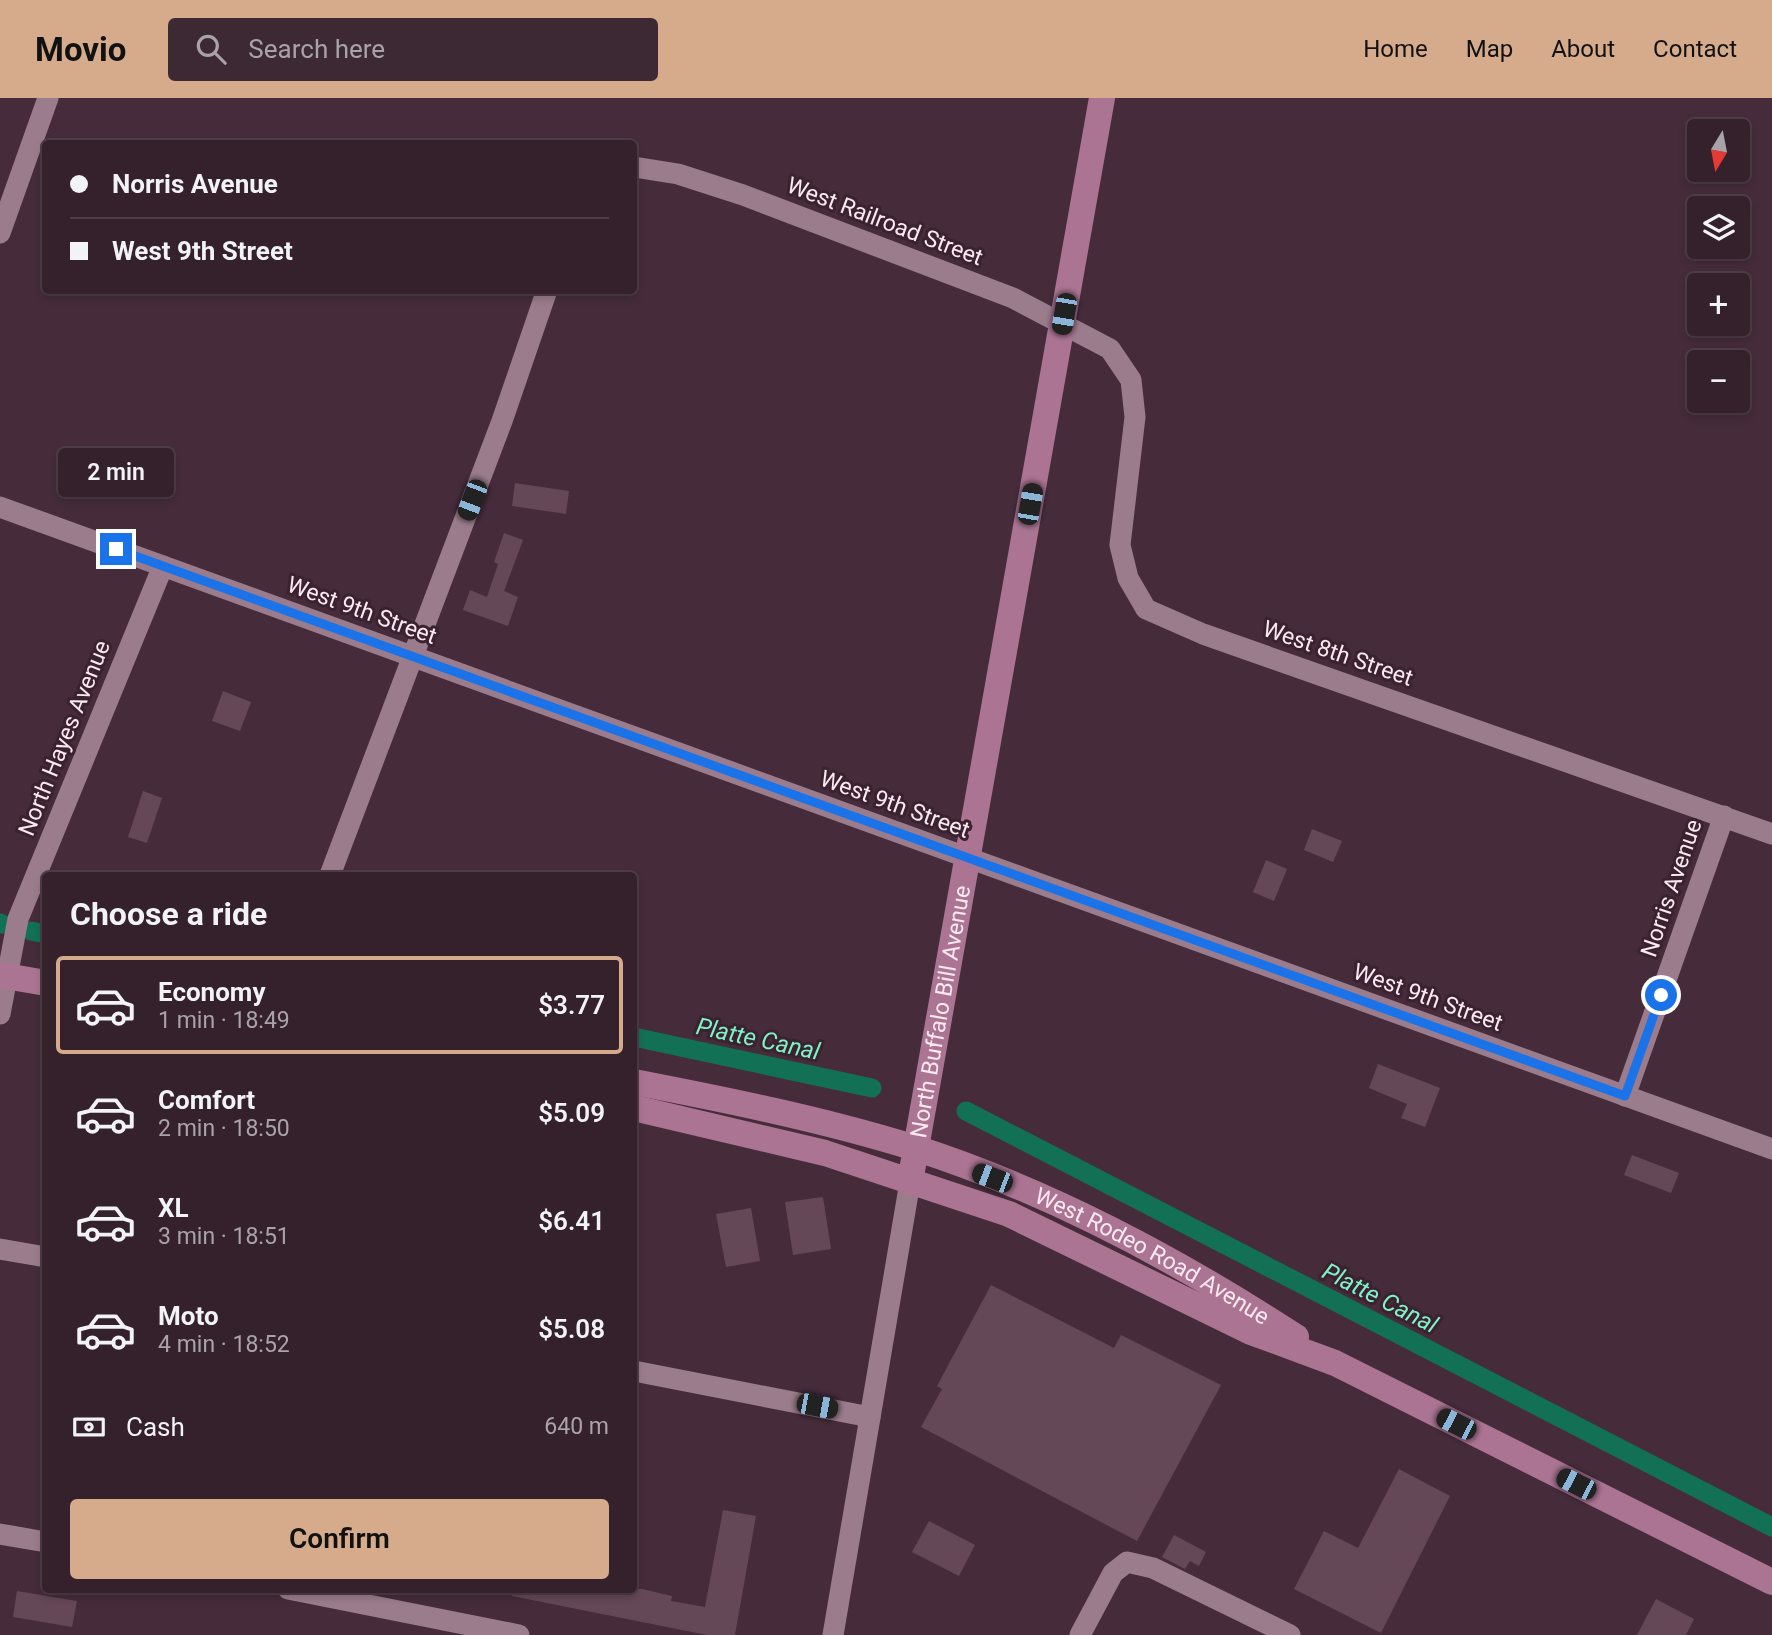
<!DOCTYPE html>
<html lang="en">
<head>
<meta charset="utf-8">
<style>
  body { margin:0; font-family:Roboto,sans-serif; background:#3c2934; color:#f1f3f6; height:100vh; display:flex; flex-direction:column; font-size:26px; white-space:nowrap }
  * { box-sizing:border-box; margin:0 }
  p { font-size:23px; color:#a9a3a9 }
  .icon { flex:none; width:38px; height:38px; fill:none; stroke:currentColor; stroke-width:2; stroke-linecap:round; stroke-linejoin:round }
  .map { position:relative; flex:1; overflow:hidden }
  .sheet { position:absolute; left:42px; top:774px; width:595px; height:721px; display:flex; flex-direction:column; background:#34212c; border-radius:7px; box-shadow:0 4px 10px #0003,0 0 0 2px #4e3e48 }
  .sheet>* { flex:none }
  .banner { position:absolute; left:42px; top:42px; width:595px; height:154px; border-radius:7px; box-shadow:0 4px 10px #0003,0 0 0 2px #4e3e48; display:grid; align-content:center; height:154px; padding:0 28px; background:#34212c }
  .needle { width:46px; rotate:190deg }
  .buttons { position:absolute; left:1687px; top:21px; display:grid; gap:14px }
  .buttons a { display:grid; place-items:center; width:63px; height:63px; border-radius:7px; background:#34212c; box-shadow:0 4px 10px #0003,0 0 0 2px #4e3e48; font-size:35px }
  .end { position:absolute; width:32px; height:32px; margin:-16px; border:9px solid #1a73e8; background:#fff; box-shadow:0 0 0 4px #fff }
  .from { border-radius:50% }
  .bubble { position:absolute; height:49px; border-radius:7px; background:#34212c; box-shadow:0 4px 10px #0003,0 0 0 2px #4e3e48; font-size:23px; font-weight:600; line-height:49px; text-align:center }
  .car { position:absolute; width:21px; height:42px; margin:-21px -10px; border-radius:9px; box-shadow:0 0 5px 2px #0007; background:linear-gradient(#222 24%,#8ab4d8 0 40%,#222 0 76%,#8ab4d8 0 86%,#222 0) }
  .banner b { display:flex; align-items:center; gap:24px; height:66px; font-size:26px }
  .banner b+b { border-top:2px solid #4e3e48 }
  .banner i { width:18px; height:18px; background:#f1f3f6 }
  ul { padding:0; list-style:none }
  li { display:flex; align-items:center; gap:21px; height:98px; margin:0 14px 10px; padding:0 14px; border:4px solid transparent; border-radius:7px }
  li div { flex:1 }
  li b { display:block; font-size:26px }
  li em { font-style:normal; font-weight:600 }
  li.selected { border-color:#d6ab8b }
  li>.icon { width:63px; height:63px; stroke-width:1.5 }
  h2 { padding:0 28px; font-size:32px; line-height:84px }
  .pay { display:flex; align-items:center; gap:18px; height:77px; padding:0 28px; font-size:26px }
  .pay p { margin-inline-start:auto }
  .button { display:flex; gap:14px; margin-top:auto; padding:14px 28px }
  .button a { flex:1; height:80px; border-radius:7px; background:#d6ab8b; color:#111; font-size:28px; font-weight:600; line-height:80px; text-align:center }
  header { display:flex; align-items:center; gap:42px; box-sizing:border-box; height:98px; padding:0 35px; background:#d6ab8b; color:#111 }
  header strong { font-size:33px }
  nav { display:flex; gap:38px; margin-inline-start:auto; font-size:24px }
  .search { width:490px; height:63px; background:#3c2934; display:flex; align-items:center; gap:18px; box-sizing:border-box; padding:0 24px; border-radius:7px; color:#a9a3a9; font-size:26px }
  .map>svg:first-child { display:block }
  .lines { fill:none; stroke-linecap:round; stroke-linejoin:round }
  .canal { stroke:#127154; stroke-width:19 }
  .building { fill:#644857 }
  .minor { stroke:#9b7c8c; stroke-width:21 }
  .major { stroke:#ab7493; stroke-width:26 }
  .route { stroke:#1a73e8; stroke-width:9 }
  .labels { text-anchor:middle; stroke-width:6; stroke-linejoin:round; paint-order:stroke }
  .street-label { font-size:23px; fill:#fae9f1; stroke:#3b2230 }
  .water-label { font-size:24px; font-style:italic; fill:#7ef4c7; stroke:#3b2230 }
</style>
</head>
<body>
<header>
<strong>Movio</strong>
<div class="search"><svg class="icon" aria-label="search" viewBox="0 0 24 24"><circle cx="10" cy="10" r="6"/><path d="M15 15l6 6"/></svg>Search here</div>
<nav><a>Home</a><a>Map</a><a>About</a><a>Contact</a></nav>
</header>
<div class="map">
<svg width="1772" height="1537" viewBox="0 0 1772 1537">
  <rect width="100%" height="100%" fill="#462c3b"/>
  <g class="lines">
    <g class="canal">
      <polyline points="0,825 2,826"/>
      <polyline points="31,833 46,836"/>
      <polyline points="634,939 872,990"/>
      <polyline points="966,1013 1772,1429"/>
    </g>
  </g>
  <g class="building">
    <polygon points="515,385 569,393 566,416 512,408"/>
    <polygon points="504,435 523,442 504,493 518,499 508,528 463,512 470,492 487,499 498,466 494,464"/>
    <polygon points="223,593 251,604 240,633 212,623"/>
    <polygon points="143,693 162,700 147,745 128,739"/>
    <polygon points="1312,731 1342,743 1333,764 1304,752"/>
    <polygon points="1266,762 1287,771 1274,803 1253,794"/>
    <polygon points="1378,966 1440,990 1425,1029 1401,1020 1407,1006 1369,990"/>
    <polygon points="1632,1057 1679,1075 1671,1095 1624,1077"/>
    <polygon points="823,1099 831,1151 793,1157 785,1104"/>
    <polygon points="751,1110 760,1163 726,1169 716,1116"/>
    <polygon points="991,1187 1114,1250 1121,1237 1221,1287 1137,1443 921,1329 942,1291 937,1288"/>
    <polygon points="1399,1371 1450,1398 1381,1535 1294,1491 1324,1433 1358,1450"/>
    <polygon points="723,1412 756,1418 735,1537 707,1537 512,1498 512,1491 642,1491 672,1498 671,1503 705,1509"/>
    <polygon points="929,1423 975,1447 959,1478 912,1454"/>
    <polygon points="1174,1437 1206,1454 1199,1468 1190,1463 1185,1471 1162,1459"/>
    <polygon points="17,1493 77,1503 72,1529 13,1519"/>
    <polygon points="1656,1501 1694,1521 1686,1537 1637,1537"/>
  </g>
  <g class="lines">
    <g class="minor">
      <polyline points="634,69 678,76 743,97 1013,200 1110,251 1131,282 1135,319 1120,447 1128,480 1146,511 1203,536 1772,736"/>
      <polyline points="0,135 48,0"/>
      <polyline points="0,409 1772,1051"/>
      <polyline points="330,777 502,323 547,192"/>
      <polyline points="0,916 18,821 163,468"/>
      <polyline points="1625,998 1724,718"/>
      <polyline points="0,1151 46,1159"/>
      <polyline points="634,1273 870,1319"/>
      <polyline points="0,1436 46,1444"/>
      <polyline points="288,1491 519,1537"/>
      <polyline points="833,1537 910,1084"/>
      <polyline points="1080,1537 1113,1475 1127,1464 1153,1470 1290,1537"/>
    </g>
    <g class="major">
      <polyline points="0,877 46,885"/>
      <path id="s1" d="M634,984C727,1002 821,1021 912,1049C1047,1092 1178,1162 1296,1239"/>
      <polyline points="634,1010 825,1055 1009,1116 1251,1234 1335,1265 1772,1484"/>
      <path id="s2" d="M910,1084L1102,0"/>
    </g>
  </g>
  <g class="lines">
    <polyline class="route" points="116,451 1625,998 1661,897"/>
  </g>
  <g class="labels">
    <g class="street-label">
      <text transform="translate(885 123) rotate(21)" y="8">West Railroad Street</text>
      <text transform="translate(362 512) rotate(20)" y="8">West 9th Street</text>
      <text transform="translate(1338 555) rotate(19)" y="8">West 8th Street</text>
      <text transform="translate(64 640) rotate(-68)" y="8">North Hayes Avenue</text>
      <text transform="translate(895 706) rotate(20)" y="8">West 9th Street</text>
      <text transform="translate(1671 790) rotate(-71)" y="8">Norris Avenue</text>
      <text transform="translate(1428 899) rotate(20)" y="8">West 9th Street</text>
      <text dy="8" stroke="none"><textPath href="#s2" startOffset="173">North Buffalo Bill Avenue</textPath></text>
      <text dy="8" stroke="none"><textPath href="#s1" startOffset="550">West Rodeo Road Avenue</textPath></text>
    </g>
    <g class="water-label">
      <text transform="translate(758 941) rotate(12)" y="8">Platte Canal</text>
      <text transform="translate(1380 1200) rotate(27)" y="8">Platte Canal</text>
    </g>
  </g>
</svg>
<div class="buttons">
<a><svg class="needle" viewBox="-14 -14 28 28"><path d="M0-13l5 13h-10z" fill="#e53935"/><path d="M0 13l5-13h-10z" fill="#a9a3a9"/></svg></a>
<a><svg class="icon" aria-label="layers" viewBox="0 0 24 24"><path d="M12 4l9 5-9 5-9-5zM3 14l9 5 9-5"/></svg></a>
<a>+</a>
<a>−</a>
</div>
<i class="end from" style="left:1661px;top:897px"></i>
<i class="end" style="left:116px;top:451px"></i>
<div class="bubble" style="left:58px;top:350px;width:116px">2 min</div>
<i class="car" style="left:1064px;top:216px;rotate:190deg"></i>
<i class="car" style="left:472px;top:402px;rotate:201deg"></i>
<i class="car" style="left:1030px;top:406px;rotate:10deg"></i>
<i class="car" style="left:992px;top:1080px;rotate:291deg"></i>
<i class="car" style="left:817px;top:1308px;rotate:101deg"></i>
<i class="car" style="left:1456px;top:1326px;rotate:297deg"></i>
<i class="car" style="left:1576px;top:1386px;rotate:297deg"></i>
<div class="banner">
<b><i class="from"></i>Norris Avenue</b>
<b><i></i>West 9th Street</b>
</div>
<section class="sheet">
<h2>Choose a ride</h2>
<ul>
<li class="selected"><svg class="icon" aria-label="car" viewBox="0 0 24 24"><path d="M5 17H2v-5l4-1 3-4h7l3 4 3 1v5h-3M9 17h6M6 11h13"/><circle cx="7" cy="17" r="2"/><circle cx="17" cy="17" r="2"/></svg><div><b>Economy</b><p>1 min · 18:49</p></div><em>$3.77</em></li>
<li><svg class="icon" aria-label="car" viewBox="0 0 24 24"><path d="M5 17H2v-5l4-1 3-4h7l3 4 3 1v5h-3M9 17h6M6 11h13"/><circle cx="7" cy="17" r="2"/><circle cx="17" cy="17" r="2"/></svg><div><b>Comfort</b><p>2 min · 18:50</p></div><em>$5.09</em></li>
<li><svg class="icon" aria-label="car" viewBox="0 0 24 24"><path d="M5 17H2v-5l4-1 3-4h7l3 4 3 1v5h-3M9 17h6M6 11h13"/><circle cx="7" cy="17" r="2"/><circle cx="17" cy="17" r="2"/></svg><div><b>XL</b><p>3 min · 18:51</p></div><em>$6.41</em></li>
<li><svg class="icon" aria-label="car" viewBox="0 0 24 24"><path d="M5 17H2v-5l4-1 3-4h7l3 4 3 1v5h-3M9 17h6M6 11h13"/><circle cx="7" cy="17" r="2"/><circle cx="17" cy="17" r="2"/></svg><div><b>Moto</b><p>4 min · 18:52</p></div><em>$5.08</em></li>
</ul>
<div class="pay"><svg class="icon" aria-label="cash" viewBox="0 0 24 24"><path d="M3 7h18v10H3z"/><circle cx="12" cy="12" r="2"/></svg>Cash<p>640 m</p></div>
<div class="button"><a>Confirm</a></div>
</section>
</div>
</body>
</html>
